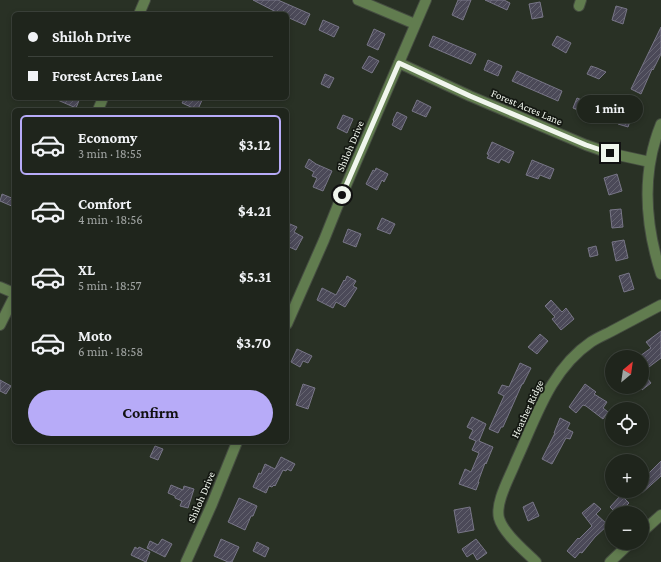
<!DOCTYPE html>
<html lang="en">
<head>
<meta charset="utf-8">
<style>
  body { margin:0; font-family:"Crimson Pro",serif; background:#2c3129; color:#f1f3f6; height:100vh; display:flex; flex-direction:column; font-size:15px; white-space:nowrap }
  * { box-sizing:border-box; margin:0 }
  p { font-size:13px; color:#a1a5a3 }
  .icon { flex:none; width:22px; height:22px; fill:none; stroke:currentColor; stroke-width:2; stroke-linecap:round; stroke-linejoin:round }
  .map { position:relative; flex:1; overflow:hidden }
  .drawer { position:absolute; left:12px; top:108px; width:277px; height:336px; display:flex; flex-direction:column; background:#1f251c; border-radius:6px; box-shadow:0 2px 6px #0003,0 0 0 1px #3c423b }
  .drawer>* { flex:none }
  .hud { position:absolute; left:12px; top:12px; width:277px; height:88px; border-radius:6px; box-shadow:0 2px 6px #0003,0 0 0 1px #3c423b; display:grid; align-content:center; height:88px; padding:0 16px; background:#1f251c }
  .needle { width:26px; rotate:29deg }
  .buttons { position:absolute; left:605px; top:350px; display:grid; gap:8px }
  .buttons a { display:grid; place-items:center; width:44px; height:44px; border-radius:50%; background:#1f251c; box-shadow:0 2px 6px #0003,0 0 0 1px #3c423b; font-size:20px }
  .end { position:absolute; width:18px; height:18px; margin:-9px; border:5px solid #f0f6ed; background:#111; box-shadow:0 0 0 2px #111 }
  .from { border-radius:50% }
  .bubble { position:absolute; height:28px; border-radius:14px; background:#1f251c; box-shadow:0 2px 6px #0003,0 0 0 1px #3c423b; font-size:13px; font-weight:700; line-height:28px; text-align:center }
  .hud b { display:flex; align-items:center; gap:14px; height:38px; font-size:15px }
  .hud b+b { border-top:1px solid #3c423b }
  .hud i { width:10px; height:10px; background:#f1f3f6 }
  ul { padding:7px 0 0; list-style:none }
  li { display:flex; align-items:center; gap:12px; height:60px; margin:0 8px 6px; padding:0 8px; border:2px solid transparent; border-radius:6px }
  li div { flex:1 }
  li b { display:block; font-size:15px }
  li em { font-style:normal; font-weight:700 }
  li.current { border-color:#b7abf8 }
  li>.icon { width:36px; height:36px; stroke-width:1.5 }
  .cta { display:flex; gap:8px; margin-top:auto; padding:8px 16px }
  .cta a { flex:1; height:46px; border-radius:24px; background:#b7abf8; color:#111; font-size:16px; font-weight:700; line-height:46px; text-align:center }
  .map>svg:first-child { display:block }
  .building { fill:url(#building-hatch); stroke:#787687 }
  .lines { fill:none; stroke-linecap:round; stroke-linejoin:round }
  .street-casing { stroke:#454d41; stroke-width:12 }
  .street { stroke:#617c4f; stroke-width:10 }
  .route { stroke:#f0f6ed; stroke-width:5 }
  .labels { text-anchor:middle; stroke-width:3.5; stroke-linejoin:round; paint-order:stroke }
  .street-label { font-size:11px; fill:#f0f6ed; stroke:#141812 }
</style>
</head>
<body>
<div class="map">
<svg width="661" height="562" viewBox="0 0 661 562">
  <defs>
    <pattern id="building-hatch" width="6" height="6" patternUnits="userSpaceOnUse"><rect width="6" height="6" fill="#4b4958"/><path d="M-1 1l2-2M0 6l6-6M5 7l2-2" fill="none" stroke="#656470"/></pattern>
  </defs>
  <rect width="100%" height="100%" fill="#293125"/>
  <g class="building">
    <polygon points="253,0 278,0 310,14 305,25 287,17 287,14 280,14"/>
    <polygon points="458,0 471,0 463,20 452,15"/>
    <polygon points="485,0 504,0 510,3 507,10"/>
    <polygon points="540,2 543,17 532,19 529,4"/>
    <polygon points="616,6 627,9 623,24 612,20"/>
    <polygon points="323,20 339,27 334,37 319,30"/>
    <polygon points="661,27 661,54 653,70 652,69 641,94 631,89"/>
    <polygon points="374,29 385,34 378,50 367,45"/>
    <polygon points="433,36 476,54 471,64 429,46"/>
    <polygon points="557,36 571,43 566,53 552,45"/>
    <polygon points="369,56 379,61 372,73 362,68"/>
    <polygon points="488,60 502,66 498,76 484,70"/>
    <polygon points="591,66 597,68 606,72 599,79 587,74"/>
    <polygon points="517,71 562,91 558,101 512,81"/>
    <polygon points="325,74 334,78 329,88 321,84"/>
    <polygon points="53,98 80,98 76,108"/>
    <polygon points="185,98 203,98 198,109 194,107 193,108 182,103"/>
    <polygon points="577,98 594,105 589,115 573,108"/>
    <polygon points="417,100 431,107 426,117 412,111"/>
    <polygon points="623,110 633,113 628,127 618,124"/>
    <polygon points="397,112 407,117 401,130 392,125 394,121 393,120"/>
    <polygon points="343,115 353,119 347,133 337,128"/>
    <polygon points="492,142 514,152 509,163 501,159 499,163 487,158 489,155 487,154"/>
    <polygon points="309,159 316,164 332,171 323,191 313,187 317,178 312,176 314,172 305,167"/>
    <polygon points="532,160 554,169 550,179 540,175 538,179 526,175"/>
    <polygon points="376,168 388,174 384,182 382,180 377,190 366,184 373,170 375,171"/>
    <polygon points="617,174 622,191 609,195 604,178"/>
    <polygon points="2,194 14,199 14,207 0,201"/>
    <polygon points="621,209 623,227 612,228 610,210"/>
    <polygon points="382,218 395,224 390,234 377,229"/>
    <polygon points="290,224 297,227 294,232 303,237 296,250 287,246 290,240 287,245 287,229"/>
    <polygon points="348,229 361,234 356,247 343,242"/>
    <polygon points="624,240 628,258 616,261 612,242"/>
    <polygon points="596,246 598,255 590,257 588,248"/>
    <polygon points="629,273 634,289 624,292 619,276"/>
    <polygon points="347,276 356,281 353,286 357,288 345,307 336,302 333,308 317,300 322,288 336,295 344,280 345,281"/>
    <polygon points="551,300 562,312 566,308 574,319 561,330 552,319 555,317 545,306"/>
    <polygon points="661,331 661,358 649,367 642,358 642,357 640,356 651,348 646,342"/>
    <polygon points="540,334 548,341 537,354 528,347"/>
    <polygon points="297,349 312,356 308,363 303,361 300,367 291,362"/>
    <polygon points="520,363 531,368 523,384 522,384 503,427 501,427 498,433 489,429 504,396 498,393 502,385 509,387"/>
    <polygon points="642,372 651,383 642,390"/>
    <polygon points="0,380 11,386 6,394 0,391"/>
    <polygon points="303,384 315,388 308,409 296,405"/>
    <polygon points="585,384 596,392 594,394 607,402 603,408 608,412 603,419 586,406 583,405 576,413 569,407"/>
    <polygon points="472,417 486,424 479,441 493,447 486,464 485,463 478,482 479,482 476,490 459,484 465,469 471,472 479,453 472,450 476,441 469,438 473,430 467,427"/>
    <polygon points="560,418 570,423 567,429 573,432 570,439 566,438 552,464 542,459 555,433 554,433"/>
    <polygon points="155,446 163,449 158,460 150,457"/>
    <polygon points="281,457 295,464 291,471 287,469 286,471 283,470 275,486 274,485 272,487 269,486 266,493 253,487 259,473 261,474 265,464 275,469"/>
    <polygon points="661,461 661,476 642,493 642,469 647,475"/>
    <polygon points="171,485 183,490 184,486 194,489 188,508 180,506 182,501 175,498 175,496 168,493"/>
    <polygon points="621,495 629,503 619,513 616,513 610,507"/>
    <polygon points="239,498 257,506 253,516 251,516 245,530 228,522"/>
    <polygon points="533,502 539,516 528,521 523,507"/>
    <polygon points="594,503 601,509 596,514 608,525 595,537 582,553 580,552 575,558 567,551 578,538 579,539 592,526 582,513"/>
    <polygon points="470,507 474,530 458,533 454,510"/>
    <polygon points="162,539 172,544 165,557 147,548 150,541 158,545"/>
    <polygon points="221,539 239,547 232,562 228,562 214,556"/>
    <polygon points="476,539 487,553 477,560 473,553 467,557 462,549"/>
    <polygon points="257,542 269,548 265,557 253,551"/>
    <polygon points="135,547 138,549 139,547 150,552 146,562 131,555"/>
  </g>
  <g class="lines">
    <g class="street-casing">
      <g id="street">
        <polyline points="358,0 415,24"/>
        <polyline points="579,6 581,0"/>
        <polyline points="139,14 145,0"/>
        <polyline points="399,63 470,96 586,145 609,153 650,162"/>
        <polyline points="98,110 103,98"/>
        <path d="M661,124C641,173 645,224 661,274"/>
        <polyline points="0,287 14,293"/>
        <polyline points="287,324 324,240 342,195 426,0"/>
        <polyline points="0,325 14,297"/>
        <polyline points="642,532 661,515"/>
        <polyline points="186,562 212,504 237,442"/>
        <path d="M536,562C525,551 503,533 499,518C495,502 510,477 516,461C536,418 550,370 591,342C597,338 604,335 610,332C627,323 644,314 661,305"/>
        <polyline points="610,562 630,543"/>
      </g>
    </g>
    <use href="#street" class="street"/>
  </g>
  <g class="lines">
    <polyline class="route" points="342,195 399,63 470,96 586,145 610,153"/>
  </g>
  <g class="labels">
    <g class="street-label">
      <text transform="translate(527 107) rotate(23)" y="4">Forest Acres Lane</text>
      <text transform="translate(350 146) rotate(-67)" y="4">Shiloh Drive</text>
      <text transform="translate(527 409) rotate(-65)" y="4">Heather Ridge</text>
      <text transform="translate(201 497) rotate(-67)" y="4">Shiloh Drive</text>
    </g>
  </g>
</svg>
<div class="buttons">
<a><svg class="needle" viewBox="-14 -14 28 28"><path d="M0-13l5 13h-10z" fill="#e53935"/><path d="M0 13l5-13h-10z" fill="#a1a5a3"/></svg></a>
<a><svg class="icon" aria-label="locate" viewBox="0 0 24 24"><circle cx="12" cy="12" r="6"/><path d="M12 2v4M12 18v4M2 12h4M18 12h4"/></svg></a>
<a>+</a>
<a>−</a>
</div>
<i class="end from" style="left:342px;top:195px"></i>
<i class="end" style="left:610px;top:153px"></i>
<div class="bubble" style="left:577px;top:95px;width:66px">1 min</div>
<div class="hud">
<b><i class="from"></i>Shiloh Drive</b>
<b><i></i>Forest Acres Lane</b>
</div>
<section class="drawer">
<ul>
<li class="current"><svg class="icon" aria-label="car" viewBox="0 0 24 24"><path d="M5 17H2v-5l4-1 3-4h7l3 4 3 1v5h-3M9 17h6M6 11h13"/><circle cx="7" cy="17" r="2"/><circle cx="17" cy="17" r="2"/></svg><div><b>Economy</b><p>3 min · 18:55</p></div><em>$3.12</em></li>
<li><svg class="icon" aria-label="car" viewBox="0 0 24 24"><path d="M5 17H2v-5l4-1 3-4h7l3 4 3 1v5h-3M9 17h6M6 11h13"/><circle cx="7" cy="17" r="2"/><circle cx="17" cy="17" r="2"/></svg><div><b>Comfort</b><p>4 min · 18:56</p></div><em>$4.21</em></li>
<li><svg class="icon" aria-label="car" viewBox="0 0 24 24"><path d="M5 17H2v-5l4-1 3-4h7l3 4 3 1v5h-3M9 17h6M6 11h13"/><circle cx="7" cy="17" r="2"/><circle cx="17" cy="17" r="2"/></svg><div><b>XL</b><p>5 min · 18:57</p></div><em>$5.31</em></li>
<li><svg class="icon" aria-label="car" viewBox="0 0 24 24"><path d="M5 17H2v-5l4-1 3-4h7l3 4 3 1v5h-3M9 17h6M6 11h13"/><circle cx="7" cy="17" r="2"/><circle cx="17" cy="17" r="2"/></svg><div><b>Moto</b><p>6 min · 18:58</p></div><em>$3.70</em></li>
</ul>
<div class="cta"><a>Confirm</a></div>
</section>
</div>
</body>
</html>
